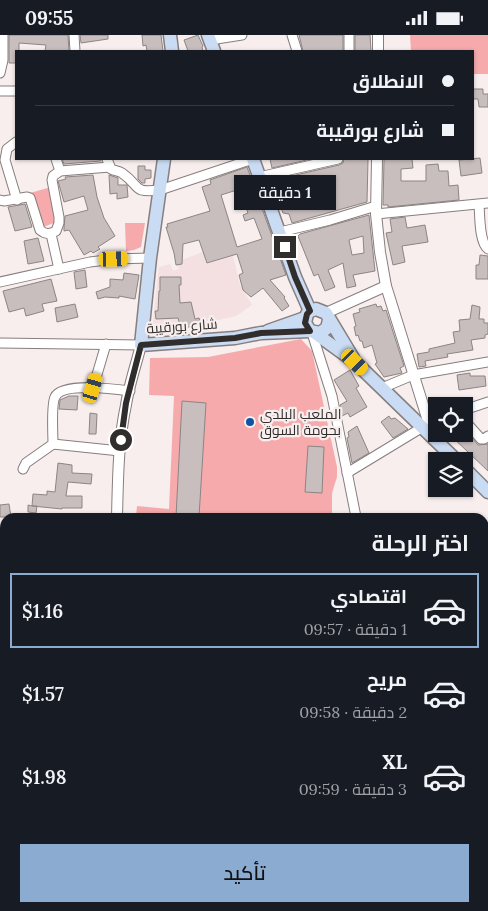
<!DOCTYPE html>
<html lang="ar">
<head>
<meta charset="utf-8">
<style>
  body { margin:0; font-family:Lora,Cairo,serif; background:#242831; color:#f1f3f6; direction:rtl; height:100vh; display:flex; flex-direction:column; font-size:19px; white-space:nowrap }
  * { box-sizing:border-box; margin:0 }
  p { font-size:16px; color:#9ea1a6 }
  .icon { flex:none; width:28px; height:28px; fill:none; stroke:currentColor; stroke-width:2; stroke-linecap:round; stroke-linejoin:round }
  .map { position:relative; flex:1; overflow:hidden; direction:ltr }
  .side { position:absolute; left:0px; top:478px; width:489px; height:399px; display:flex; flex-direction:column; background:#171b24; border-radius:15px 15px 0 0; box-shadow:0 1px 4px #0004; direction:rtl }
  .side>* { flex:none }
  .hud { position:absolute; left:15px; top:15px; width:459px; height:110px; border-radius:0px; box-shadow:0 1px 4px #0004; direction:rtl; display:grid; align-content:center; height:110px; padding:0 20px; background:#171b24 }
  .controls { position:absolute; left:428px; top:362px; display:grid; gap:10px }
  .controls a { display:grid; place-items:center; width:45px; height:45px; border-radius:0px; background:#171b24; box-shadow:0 1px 4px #0004; font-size:25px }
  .end { position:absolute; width:22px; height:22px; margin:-11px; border:6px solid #312d2d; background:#fff; box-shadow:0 0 0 2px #fff }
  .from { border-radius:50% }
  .bubble { position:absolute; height:35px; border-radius:0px; background:#171b24; box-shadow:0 1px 4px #0004; font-size:16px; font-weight:600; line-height:35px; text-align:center; direction:rtl }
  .car { position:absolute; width:15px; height:30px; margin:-15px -8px; border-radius:6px; box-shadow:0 0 4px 1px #0007; background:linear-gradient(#f5c518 24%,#345 0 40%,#f5c518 0 76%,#345 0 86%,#f5c518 0) }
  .hud b { display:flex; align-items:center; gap:18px; height:48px; font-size:19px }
  .hud b+b { border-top:1px solid #363941 }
  .hud i { width:12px; height:12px; background:#f1f3f6 }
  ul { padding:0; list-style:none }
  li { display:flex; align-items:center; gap:15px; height:75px; margin:0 10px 8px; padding:0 10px; border:2px solid transparent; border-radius:0px }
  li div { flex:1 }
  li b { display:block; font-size:19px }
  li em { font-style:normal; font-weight:600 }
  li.selected { border-color:#8cabd1 }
  li>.icon { width:45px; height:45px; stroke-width:1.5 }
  h2 { padding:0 20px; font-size:22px; line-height:60px }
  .primary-button { display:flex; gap:10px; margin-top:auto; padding:10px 20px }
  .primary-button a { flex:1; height:58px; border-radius:0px; background:#8cabd1; color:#111; font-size:20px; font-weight:600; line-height:58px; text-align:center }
  .status { display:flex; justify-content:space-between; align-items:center; height:35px; padding:0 25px; background:#171b24; direction:ltr }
  .status svg { height:14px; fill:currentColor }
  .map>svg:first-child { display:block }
  .built { fill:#f4e0e0 }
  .green { fill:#f6aaac }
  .building { fill:#c8bebe; stroke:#8d8484; fill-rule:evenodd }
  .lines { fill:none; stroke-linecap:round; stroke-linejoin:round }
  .minor-casing { stroke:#877e7e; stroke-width:11 }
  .tertiary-casing { stroke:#877e7e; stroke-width:12 }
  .secondary-casing { stroke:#877e7e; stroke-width:15 }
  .minor { stroke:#fff; stroke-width:9 }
  .tertiary { stroke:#fff; stroke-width:10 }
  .secondary { stroke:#cadcf3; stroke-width:12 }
  .route { stroke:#312d2d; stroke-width:6 }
  .poi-dot { fill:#1153a3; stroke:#f8eeee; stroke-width:2 }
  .labels { text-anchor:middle; stroke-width:4.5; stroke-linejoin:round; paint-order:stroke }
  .street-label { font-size:14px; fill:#312d2d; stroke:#f8eeee }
  .poi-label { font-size:14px; fill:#312d2d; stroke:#f8eeee; text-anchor:start }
</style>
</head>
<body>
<div class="status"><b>09:55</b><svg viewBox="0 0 49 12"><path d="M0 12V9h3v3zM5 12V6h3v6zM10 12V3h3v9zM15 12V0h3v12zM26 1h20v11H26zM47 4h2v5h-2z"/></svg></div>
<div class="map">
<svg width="488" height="876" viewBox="0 0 488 876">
  <rect width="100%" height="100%" fill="#f8eeee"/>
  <g class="built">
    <polygon points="203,217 207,229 233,221 240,250 252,270 236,281 159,299 152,295 159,232 170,229 173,236 179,234 176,227"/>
    <polygon points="488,581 488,876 447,876 447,871 484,871 484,588"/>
  </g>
  <g class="green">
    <polygon points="410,0 488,0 488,39 473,39 472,16 411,16"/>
    <polygon points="51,152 56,187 41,193 30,158"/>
    <polygon points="125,188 145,188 141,212 134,215 126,216"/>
    <polygon points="301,304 312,316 337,432 337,442 332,458 332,482 136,482 137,471 169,474 174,361 149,360 150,323 208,322"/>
  </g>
  <g class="building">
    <polygon points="9,0 68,0 69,16 45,16 46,10 19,8 19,16 16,16 16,28 9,28"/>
    <polygon points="80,0 108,0 108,4 81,8"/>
    <polygon points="142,0 161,0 163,16 147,16 146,10 143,11"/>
    <polygon points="198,0 203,11 202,12 203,16 188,16 184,5"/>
    <polygon points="299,0 343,0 343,16 303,16"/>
    <polygon points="355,0 370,0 371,16 355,16"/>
    <polygon points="472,54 483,54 483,59 488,59 488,72 479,72 478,64 472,64"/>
    <polygon points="480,123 482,138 461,141 459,125"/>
    <polygon points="62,124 101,124 101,126 64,129"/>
    <polygon points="270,124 311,124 272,133"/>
    <path d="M344,124H366L368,125L367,167L292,188L289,179L283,178L278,165L280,164L274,145L339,130L343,128ZM319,153L323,168L308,171L304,156Z"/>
    <polygon points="384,124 412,124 413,133 401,134 401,146 426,146 426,130 438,129 439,136 448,136 449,151 458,150 459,165 388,172 388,170 383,170"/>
    <polygon points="138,131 145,131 145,135 151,135 151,143 145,144 145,148 142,148 138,144"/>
    <path d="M247,132L286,240L270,245L285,262L284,263L289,271L282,276L263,253L251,262L243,255L239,240L243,238L237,219L207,228L199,205L183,209L182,229L176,230L174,218L166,192H168L167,189L210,176L202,152L211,149L210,145ZM240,154L248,178L243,180L245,186L254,183L262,204L237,212L221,160Z"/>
    <polygon points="93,140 97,162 104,183 115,201 98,212 100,214 93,218 91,216 84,220 69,195 64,196 64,193 65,181 88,175 84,161 64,167 58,146 66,144 65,142"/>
    <polygon points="109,140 118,143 118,150 127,150 128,162 117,164 117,158 110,159"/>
    <polygon points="25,169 32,192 15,196 8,172"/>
    <path d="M369,180L375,236L353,240L356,251L347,253L343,228L328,235L335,252L325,256L318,239L314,241L298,201L300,199ZM363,201L364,218L352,220L349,205Z"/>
    <polygon points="405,182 407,193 425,190 428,207 402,211 405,227 393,230 386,198 392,197 390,184"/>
    <polygon points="38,203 44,226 28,229 24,206"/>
    <polygon points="480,220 488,221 488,244 476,244 476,230 479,230"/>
    <polygon points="85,235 87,252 76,254 74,237"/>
    <polygon points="124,238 139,240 135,264 119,261 119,263 105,262 98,264 96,257 110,252 110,244 123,245"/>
    <polygon points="160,242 181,242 181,250 179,250 180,268 191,267 195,284 199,283 201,289 181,294 178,283 156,284 155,276 158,276 159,256 160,256"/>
    <polygon points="51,244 57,266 42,269 44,276 26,281 24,273 9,277 3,256"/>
    <polygon points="75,269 78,282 57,287 55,273"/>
    <polygon points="376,269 377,272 381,271 383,276 386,275 404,331 400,333 402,338 384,342 375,329 377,328 372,310 364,313 362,306 360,306 358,300 356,301 354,292 356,291 353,279 360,277 359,274"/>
    <polygon points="472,270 480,272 479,284 484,284 484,288 488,288 488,299 485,300 485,303 471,305 473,315 447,319 448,322 425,326 426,331 419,332 417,319 429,317 429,314 455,308 453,297 460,296 459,285 470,284"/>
    <polygon points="350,335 359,351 356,353 367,372 350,382 348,378 342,381 340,370 347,366 334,345"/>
    <polygon points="470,338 470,341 485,341 486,351 459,355 457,340"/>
    <polygon points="69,361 78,361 77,375 59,374 60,365"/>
    <polygon points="182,366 206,368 199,482 176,482"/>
    <polygon points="90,378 97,379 96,399 89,399"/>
    <polygon points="389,381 391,384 395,383 408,394 393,403 381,387"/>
    <polygon points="357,391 369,418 352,428 347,403 349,402 348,397"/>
    <polygon points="464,394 478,410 488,409 488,436 449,399 464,399"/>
    <polygon points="308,411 324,412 322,458 305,457"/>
    <polygon points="58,428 72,430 72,438 92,439 91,449 68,447 66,461 82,461 82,473 62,473 62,474 32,471 37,471 36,478 28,477 28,470 32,471 33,459 47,460 47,456 55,457"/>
    <polygon points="9,469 11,482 0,482 0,470"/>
  </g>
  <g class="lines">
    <g class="minor-casing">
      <g id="minor">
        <polyline points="74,0 75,16"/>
        <polyline points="292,0 297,16"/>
        <polyline points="349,0 349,16"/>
        <polyline points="210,5 242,0"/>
        <polyline points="0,38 3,25 3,0"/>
        <polyline points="0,56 16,56"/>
        <polyline points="16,107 7,114 5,125 17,165"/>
        <polyline points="56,124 60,136"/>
        <path d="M107,124L111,134C115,136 119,136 122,138C142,152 131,158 160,155L253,124"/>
        <polyline points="259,142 338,124"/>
        <path d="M0,165L4,166L27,162L30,163L40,195C45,199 49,200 56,196L59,188V182L52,145L53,141L60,136L110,132"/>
        <path d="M479,170C480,181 479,207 488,214"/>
        <polyline points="376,179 488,168"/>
        <polyline points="280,197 330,185 376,171"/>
        <polyline points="51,199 59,234"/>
        <polyline points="0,247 90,227 114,224 150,223"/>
        <polyline points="312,298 332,361 356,482"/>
        <polyline points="0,308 141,310"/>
        <polyline points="93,353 106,309"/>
        <polyline points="382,353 413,340 488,327"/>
        <polyline points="464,375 488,367"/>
        <polyline points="464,385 481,404 484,404 488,401"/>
        <polyline points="53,409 120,416"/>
        <path d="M23,434L26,428L53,409C53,399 51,369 55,362C62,347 115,354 130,356"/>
        <polyline points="347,438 436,384"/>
        <polyline points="484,575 488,568"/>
        <polyline points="0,624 5,624"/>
        <polyline points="0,762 5,771"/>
        <polyline points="0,797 5,793"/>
        <polyline points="321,871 322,876"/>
        <polyline points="421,871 421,876"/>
        <polyline points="192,873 192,876"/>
        <polyline points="363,876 382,871"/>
      </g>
    </g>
    <g class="tertiary-casing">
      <g id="tertiary">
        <polyline points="378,0 378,16"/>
        <polyline points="377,124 376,179 380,217 386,251 433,402"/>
        <polyline points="326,278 386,251"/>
        <path d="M117,482C118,445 118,407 126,370C129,350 136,330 141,310"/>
        <polyline points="119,876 119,871"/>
      </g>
    </g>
    <g class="secondary-casing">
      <g id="secondary">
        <polyline points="170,0 172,16"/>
        <polyline points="208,0 214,16"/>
        <polyline points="164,124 150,223 141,310 235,303 261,298 310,296"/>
        <polyline points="253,124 295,242 310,276"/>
        <polyline points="329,285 327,293 320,298 310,296 305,288 307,279 310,276 316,274 326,278 353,323"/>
        <polyline points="268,296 305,283"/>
        <polyline points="315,298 355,327 457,426"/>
        <polyline points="464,433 488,457"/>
      </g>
    </g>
    <use href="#minor" class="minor"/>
    <use href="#tertiary" class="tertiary"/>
    <use href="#secondary" class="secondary"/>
  </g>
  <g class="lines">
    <polyline class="route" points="121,405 126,368 141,310 235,303 261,298 310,296 305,288 307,279 310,276 295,242 285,212"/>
  </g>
  <circle class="poi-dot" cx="250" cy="387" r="5"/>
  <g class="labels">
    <g class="street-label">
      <text transform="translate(182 291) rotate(-4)" y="5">شارع بورقيبة</text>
    </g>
    <g class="poi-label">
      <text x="260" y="384">الملعب البلدي<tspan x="260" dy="16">بحومة السوق</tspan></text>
    </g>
  </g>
</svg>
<div class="controls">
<a><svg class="icon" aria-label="locate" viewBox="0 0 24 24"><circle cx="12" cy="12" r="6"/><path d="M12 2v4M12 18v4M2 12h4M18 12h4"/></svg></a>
<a><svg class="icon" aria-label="layers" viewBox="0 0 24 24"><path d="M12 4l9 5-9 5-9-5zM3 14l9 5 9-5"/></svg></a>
</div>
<i class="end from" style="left:121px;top:405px"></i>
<i class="end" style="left:285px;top:212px"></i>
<div class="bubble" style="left:234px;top:140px;width:102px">1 دقيقة</div>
<i class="car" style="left:114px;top:224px;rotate:88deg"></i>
<i class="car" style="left:355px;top:327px;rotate:134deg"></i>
<i class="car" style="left:93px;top:353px;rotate:17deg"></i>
<div class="hud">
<b><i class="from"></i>الانطلاق</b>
<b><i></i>شارع بورقيبة</b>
</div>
<section class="side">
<h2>اختر الرحلة</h2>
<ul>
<li class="selected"><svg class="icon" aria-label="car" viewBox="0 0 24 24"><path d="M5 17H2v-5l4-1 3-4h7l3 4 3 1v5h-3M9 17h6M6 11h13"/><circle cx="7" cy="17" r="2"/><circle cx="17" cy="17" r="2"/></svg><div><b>اقتصادي</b><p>1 دقيقة · 09:57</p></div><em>$1.16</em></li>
<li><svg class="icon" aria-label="car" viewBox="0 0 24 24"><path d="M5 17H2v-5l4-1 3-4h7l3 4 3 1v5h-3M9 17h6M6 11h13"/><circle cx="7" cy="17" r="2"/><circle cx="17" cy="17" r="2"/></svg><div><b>مريح</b><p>2 دقيقة · 09:58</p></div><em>$1.57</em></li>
<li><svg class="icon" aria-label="car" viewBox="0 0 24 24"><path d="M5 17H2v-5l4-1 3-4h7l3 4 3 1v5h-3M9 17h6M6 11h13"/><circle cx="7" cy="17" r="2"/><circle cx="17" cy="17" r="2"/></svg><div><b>XL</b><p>3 دقيقة · 09:59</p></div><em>$1.98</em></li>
</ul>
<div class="primary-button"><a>تأكيد</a></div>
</section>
</div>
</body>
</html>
